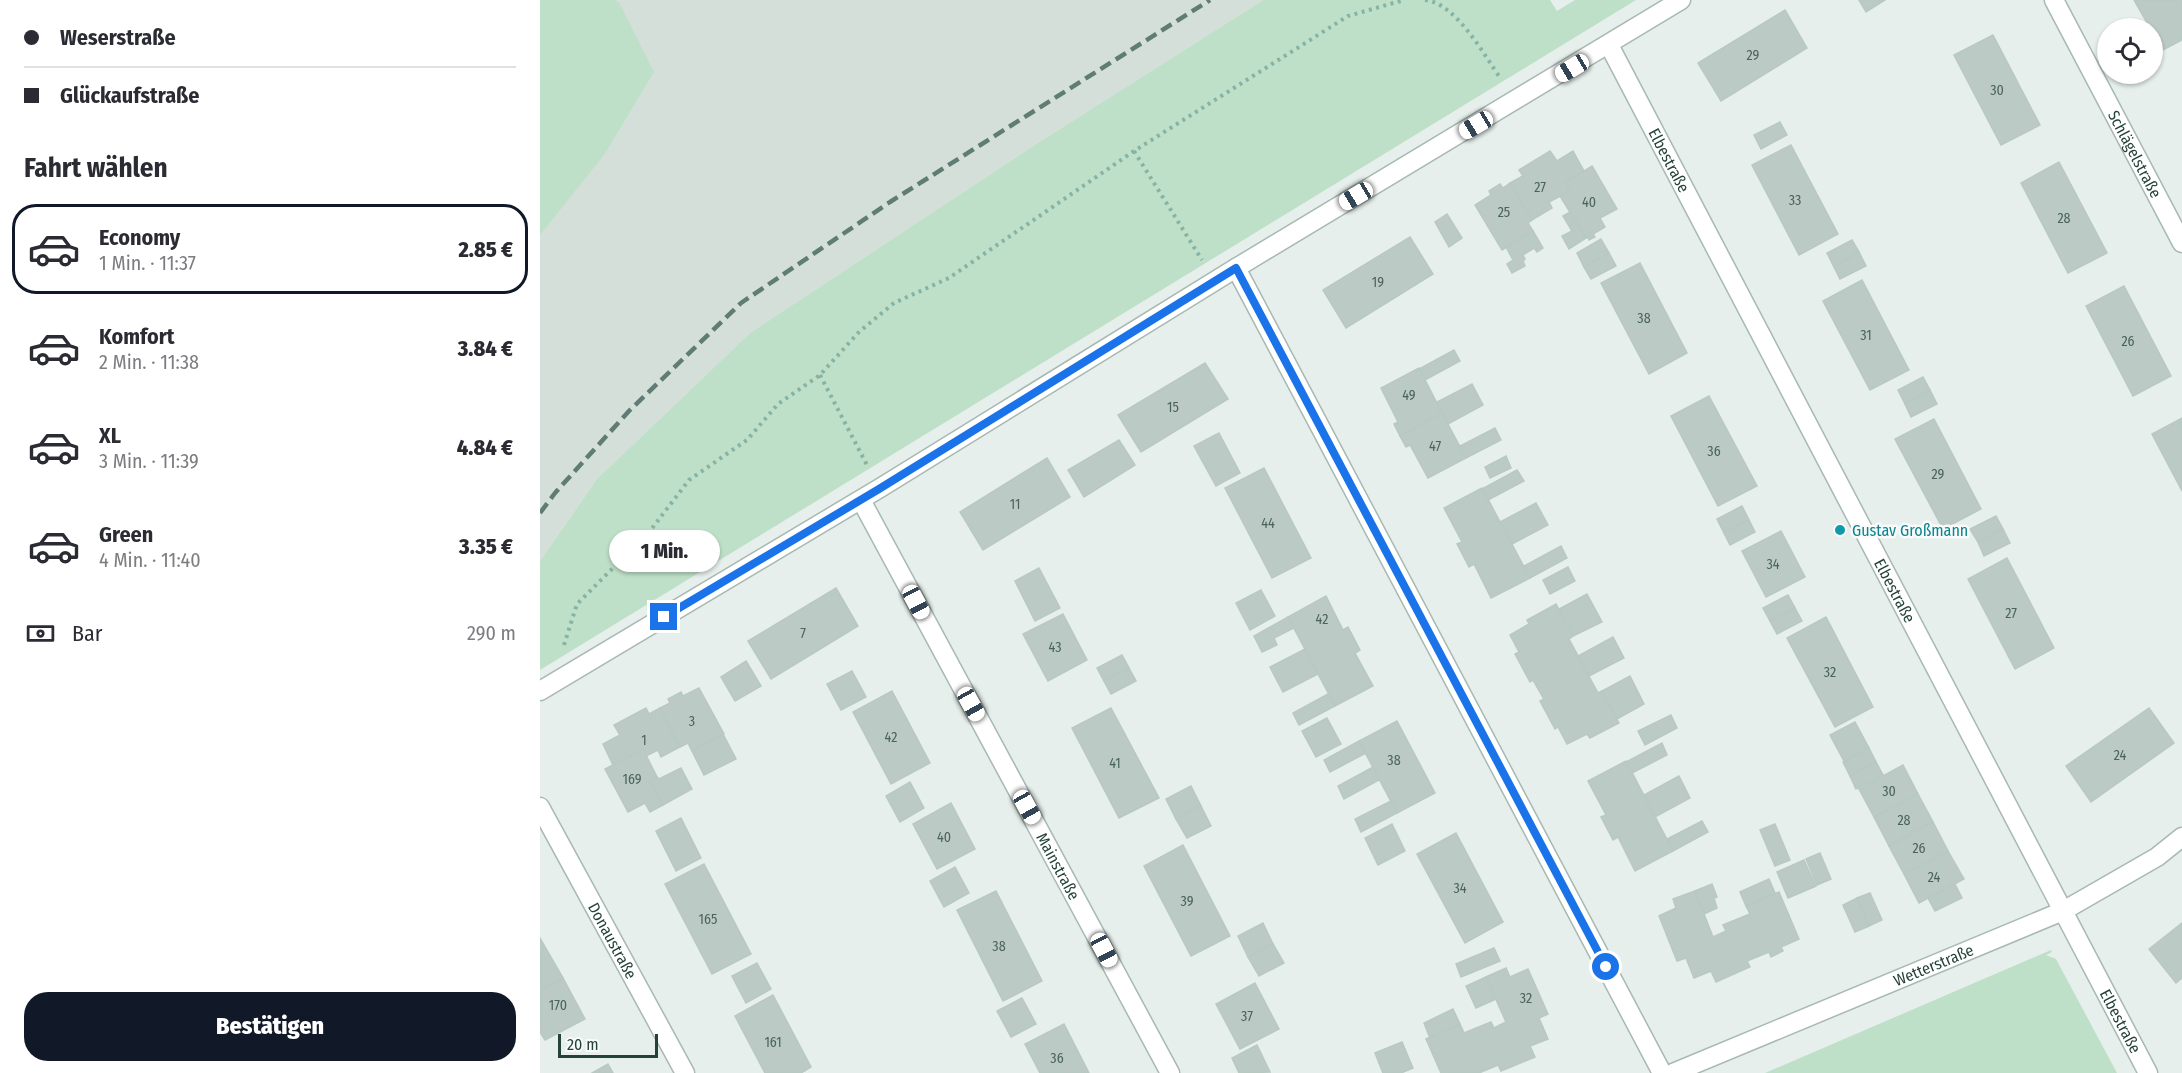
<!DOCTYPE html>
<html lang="de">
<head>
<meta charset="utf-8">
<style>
  body { margin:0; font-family:"Fira Sans Condensed",sans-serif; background:#f2f2f3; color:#2b2b33; height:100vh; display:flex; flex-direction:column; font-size:22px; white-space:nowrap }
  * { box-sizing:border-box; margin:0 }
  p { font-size:20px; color:#7c7c81 }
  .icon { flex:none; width:33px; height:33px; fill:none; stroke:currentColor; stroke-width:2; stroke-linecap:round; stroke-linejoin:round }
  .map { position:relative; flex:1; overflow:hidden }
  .panel { display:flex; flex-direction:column; background:#fff; width:540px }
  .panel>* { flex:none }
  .hud { display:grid; align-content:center; height:132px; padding:0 24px; background:#fff }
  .controls { position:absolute; left:1557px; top:18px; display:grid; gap:12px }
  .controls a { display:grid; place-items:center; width:66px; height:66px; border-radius:50%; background:#fff; box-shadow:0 2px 4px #0004; font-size:30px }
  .scale { position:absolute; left:18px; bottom:15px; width:100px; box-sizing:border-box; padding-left:6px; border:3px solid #24423a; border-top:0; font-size:16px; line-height:21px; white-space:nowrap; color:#24423a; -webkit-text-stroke:4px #f7fbf9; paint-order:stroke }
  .end { position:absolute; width:27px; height:27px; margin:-14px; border:8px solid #1a73e8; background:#fff; box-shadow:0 0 0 3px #fff }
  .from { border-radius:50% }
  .bubble { position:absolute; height:42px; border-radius:21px; background:#fff; box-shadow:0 2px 4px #0004; font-size:20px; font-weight:800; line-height:42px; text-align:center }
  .car { position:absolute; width:18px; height:36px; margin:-18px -9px; border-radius:8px; box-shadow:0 0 4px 2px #0007; background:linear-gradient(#fff 24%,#345 0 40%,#fff 0 76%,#345 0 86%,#fff 0) }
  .hud b { display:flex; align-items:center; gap:21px; height:57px; font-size:22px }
  .hud b+b { border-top:2px solid #e1e1e2 }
  .hud i { width:15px; height:15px; background:#2b2b33 }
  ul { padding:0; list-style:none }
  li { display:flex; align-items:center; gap:18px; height:90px; margin:0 12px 9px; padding:0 12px; border:3px solid transparent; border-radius:24px }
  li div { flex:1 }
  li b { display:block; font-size:22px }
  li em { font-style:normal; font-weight:800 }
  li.selected { border-color:#111827 }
  li>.icon { width:54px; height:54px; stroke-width:1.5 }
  h2 { padding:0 24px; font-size:27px; line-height:72px }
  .pay { display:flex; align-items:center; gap:15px; height:66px; padding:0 24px; font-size:22px }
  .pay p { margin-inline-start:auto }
  .button { display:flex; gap:12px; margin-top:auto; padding:12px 24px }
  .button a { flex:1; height:69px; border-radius:24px; background:#111827; color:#fff; font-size:24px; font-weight:800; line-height:69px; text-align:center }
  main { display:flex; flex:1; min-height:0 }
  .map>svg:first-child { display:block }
  .built { fill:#d4dfda }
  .green { fill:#bfe0c8 }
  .building { fill:#bbcac4; stroke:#b8c9c2; stroke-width:1.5 }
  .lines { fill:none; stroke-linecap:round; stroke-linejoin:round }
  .minor-casing { stroke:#a8b8b2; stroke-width:21 }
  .path { stroke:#86b3a5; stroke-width:4; stroke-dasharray:3 4.5; stroke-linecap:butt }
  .minor { stroke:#fff; stroke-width:18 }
  .rail { stroke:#5f7d75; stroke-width:4.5; stroke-dasharray:12 6; stroke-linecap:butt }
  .route { stroke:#1a73e8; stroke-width:8 }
  .culture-dot { fill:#0f9aa8; stroke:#f7fbf9; stroke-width:2 }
  .labels { text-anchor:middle; stroke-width:5; stroke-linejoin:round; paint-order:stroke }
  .number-label { font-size:14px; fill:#4a645c }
  .street-label { font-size:16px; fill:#24423a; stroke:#f7fbf9 }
  .culture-label { font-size:16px; fill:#0d838f; stroke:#f7fbf9; text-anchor:start }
</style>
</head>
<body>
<main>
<section class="panel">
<div class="hud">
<b><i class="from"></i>Weserstraße</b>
<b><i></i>Glückaufstraße</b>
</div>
<h2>Fahrt wählen</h2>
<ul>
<li class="selected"><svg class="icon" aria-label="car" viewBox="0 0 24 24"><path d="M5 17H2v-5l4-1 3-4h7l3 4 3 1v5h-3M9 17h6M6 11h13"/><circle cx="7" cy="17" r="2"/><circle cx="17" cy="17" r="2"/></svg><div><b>Economy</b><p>1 Min. · 11:37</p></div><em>2.85 €</em></li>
<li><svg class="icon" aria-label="car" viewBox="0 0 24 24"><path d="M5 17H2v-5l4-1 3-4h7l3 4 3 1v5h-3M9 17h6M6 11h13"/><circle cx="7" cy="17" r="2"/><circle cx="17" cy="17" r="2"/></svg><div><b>Komfort</b><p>2 Min. · 11:38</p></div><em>3.84 €</em></li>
<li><svg class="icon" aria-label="car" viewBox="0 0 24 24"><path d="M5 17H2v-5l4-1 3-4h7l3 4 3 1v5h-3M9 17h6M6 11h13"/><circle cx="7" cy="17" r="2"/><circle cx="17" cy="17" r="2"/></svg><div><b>XL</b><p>3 Min. · 11:39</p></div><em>4.84 €</em></li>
<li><svg class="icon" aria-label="car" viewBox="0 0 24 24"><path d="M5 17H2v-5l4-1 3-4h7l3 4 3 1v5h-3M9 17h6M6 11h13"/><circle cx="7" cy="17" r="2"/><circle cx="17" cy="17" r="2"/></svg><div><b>Green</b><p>4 Min. · 11:40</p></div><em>3.35 €</em></li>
</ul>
<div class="pay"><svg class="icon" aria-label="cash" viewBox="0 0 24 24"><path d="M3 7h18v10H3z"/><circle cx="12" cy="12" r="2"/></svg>Bar<p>290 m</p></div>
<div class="button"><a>Bestätigen</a></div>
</section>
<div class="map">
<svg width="1642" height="1073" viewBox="0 0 1642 1073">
  <rect width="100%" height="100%" fill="#e6efeb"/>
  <polygon class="built" points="0,0 723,0 490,148 210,333 57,479 0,561"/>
  <g class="green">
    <polygon points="0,0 74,0 79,2 114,72 64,155 0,235"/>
    <polygon points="723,0 1010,0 1017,11 1035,0 1096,0 0,670 0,561 57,479 210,333 490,148"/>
    <polygon points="1511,950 1512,952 1506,955 1516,959 1577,1073 1225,1073"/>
  </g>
  <g class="building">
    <polygon points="1319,0 1345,0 1326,12"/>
    <polygon points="1594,0 1642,0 1642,40 1621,51 1612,34 1612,28 1610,28"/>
    <polygon points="1245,10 1267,48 1181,101 1158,63"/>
    <polygon points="1453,35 1500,125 1461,145 1414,55"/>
    <polygon points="1240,122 1247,135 1221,149 1214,135"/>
    <polygon points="1251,145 1298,234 1259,255 1212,165"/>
    <polygon points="1010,151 1017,161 1033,151 1044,171 1025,183 1030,191 1009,202 1012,208 992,220 970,183 983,176 979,170"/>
    <polygon points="1519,162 1567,253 1528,273 1481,183"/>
    <polygon points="1052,166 1077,209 1060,218 1065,227 1053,234 1055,237 1049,240 1048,237 1046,238 1020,196 1030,191 1025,183"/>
    <polygon points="970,183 992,220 988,223 993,231 962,250 935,205 951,195 949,191 960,184 963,188"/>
    <polygon points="1030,212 1046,238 1029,249 1022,236 1032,231 1023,216"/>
    <polygon points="907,214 922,238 909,247 895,222"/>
    <polygon points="993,231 1003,248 997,252 994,248 983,255 985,259 983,261 985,266 972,273 967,264 973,260 966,247"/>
    <polygon points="870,237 893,274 806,328 783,290"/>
    <polygon points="1061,239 1069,253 1044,267 1037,253"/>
    <polygon points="1312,240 1319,252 1294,267 1287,253"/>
    <polygon points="1319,252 1326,266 1300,279 1294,267"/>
    <polygon points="1069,253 1076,266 1051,279 1044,267"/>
    <polygon points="1100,263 1147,353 1109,374 1061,283"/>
    <polygon points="1322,280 1369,370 1330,390 1283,301"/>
    <polygon points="1584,286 1631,376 1593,396 1546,306"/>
    <polygon points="914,350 920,361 885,380 879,369"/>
    <polygon points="665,363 688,399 601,452 578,415"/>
    <polygon points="879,368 902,413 860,436 854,424 858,422 841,388"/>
    <polygon points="1383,377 1390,390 1365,404 1358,390"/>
    <polygon points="932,384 943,405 908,424 897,402"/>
    <polygon points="1390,390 1397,404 1371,417 1365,404"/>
    <polygon points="1169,396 1217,486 1178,506 1131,416"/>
    <polygon points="902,413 926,458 888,478 870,445 866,447 860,436"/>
    <polygon points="1642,418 1642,491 1612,434"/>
    <polygon points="1394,419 1441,509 1403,529 1355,439"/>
    <polygon points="955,428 961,440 926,458 920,446"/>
    <polygon points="679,433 700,473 676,486 654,446"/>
    <polygon points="579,440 595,465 544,497 528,470"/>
    <polygon points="966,456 971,468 950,478 945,467"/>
    <polygon points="507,458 530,497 443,550 420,512"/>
    <polygon points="724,468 771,558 732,578 685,488"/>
    <polygon points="977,470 984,481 948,500 942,489"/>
    <polygon points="942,488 990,578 951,598 934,564 929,567 917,544 922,542 904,508"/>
    <polygon points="996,503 1008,525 972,544 960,522"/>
    <polygon points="1202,506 1209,520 1184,533 1177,519"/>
    <polygon points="1456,516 1463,529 1438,542 1430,529"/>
    <polygon points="1209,520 1215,532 1190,545 1184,533"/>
    <polygon points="1463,529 1470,543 1444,556 1438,542"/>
    <polygon points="1241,531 1265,577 1226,597 1202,551"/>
    <polygon points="1021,546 1027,558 990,578 984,566"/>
    <polygon points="1467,558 1514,648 1475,669 1428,579"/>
    <polygon points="1028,567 1035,581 1010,594 1003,580"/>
    <polygon points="499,568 520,608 495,621 475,581"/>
    <polygon points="296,588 318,626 231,679 208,641"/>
    <polygon points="721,590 735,616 710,630 696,603"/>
    <polygon points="1047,594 1062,622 1033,636 1019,609"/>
    <polygon points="1248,595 1255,608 1230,621 1223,608"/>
    <polygon points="786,596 803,630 808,627 820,650 815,653 833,686 795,706 748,617"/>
    <polygon points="1016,604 1033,636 1029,639 1058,693 1062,691 1079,723 1050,738 1047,734 1027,744 1018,727 1015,729 1000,701 1004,699 993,680 990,682 975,654 979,652 970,635 989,624 987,620"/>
    <polygon points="1255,608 1262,621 1237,634 1230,621"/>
    <polygon points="523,614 547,660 508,681 483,634"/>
    <polygon points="748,617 754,628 734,638 737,645 722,652 714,636"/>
    <polygon points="1286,617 1333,707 1295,727 1247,638"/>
    <polygon points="1073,637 1084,658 1049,676 1038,656"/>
    <polygon points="765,649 778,674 743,692 730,667"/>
    <polygon points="582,655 589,668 564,681 557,668"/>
    <polygon points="206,661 221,686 195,701 181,677"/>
    <polygon points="589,668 596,681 571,694 564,681"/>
    <polygon points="312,671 326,697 301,710 287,684"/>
    <polygon points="1090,676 1104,704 1077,719 1062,691"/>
    <polygon points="159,688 184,734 152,751 148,743 140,747 120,708 130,703 128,699 141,692 143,696"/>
    <polygon points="352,691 390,763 351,784 313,712"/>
    <polygon points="788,694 795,706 759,725 753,713"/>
    <polygon points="106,708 109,714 120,708 140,747 121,757 118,750 106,756 103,749 73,765 63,744 80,735 74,725"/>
    <polygon points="571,708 619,798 579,818 532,728"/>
    <polygon points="1609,708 1634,743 1551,802 1526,766"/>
    <polygon points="1131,715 1137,728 1105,745 1098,731"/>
    <polygon points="787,718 801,744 776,757 762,731"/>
    <polygon points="857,721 895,793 857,813 819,741"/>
    <polygon points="1315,722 1329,748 1304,761 1290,735"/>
    <polygon points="183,734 196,759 164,775 152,751"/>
    <polygon points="819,741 826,753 790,772 784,760"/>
    <polygon points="1122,743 1127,755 1092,773 1086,762"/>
    <polygon points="1329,748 1336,762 1310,776 1303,762"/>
    <polygon points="103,749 117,777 110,781 123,805 110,812 105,803 88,812 65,769"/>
    <polygon points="1086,761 1133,851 1095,871 1078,837 1073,840 1061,817 1066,815 1048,781"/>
    <polygon points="1336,762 1343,775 1316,789 1310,776"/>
    <polygon points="1363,765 1378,794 1334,817 1319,789"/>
    <polygon points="833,767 839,780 804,799 798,786"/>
    <polygon points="141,768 152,789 123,805 110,781 117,777 119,779"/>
    <polygon points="1139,776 1150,798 1115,817 1104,795"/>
    <polygon points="370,782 384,808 360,822 346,796"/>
    <polygon points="651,786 661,806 636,819 626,799"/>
    <polygon points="1378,794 1393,822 1349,846 1334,817"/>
    <polygon points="851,801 857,813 821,832 815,819"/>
    <polygon points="411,803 435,849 397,869 373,824"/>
    <polygon points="661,806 671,826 647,838 636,819"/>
    <polygon points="141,818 161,858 136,871 116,831"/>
    <polygon points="1162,821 1168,832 1133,851 1127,839"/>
    <polygon points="1393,822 1408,851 1364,874 1349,846"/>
    <polygon points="852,824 865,851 838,865 825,838"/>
    <polygon points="1235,824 1250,860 1235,866 1220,830"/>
    <polygon points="916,833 963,922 925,943 877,854"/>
    <polygon points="643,845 690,936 651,956 604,866"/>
    <polygon points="1408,851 1424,879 1379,903 1364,874"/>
    <polygon points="1280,853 1291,879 1277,885 1266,859"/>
    <polygon points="1264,860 1276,886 1248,898 1237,872"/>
    <polygon points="164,864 211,954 172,974 125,884"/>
    <polygon points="415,867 429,893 404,907 390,881"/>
    <polygon points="1229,879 1235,893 1206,906 1200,892"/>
    <polygon points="1172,884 1177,897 1174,898 1177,908 1164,914 1155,891"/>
    <polygon points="1415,884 1422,898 1395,911 1388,898"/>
    <polygon points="456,891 502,981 463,1001 417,910"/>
    <polygon points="1155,891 1173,937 1186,931 1183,925 1210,914 1206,906 1239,892 1259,939 1241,947 1243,951 1231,957 1229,952 1207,961 1210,967 1176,982 1171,971 1154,978 1146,958 1137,961 1119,916 1136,908 1133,899"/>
    <polygon points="1330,893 1342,920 1329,926 1317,898"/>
    <polygon points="1317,898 1329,926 1315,932 1303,905"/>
    <polygon points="723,923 733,944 708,957 698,936"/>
    <polygon points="1642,923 1642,978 1636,983 1609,949"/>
    <polygon points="0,938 23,978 0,990"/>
    <polygon points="733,944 744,963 719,976 708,957"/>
    <polygon points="954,948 960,961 921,977 916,964"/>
    <polygon points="217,963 231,989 206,1003 192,976"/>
    <polygon points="966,968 970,977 988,969 1008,1014 999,1018 1008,1039 990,1046 995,1057 961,1071 958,1065 939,1073 901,1073 886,1039 920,1024 924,1033 951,1022 954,1028 966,1022 946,977"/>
    <polygon points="946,977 956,999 936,1008 926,986"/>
    <polygon points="23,978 45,1019 5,1040 0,1032 0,990"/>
    <polygon points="715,983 739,1029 700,1049 676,1004"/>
    <polygon points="233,995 271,1067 261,1073 225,1073 195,1016"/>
    <polygon points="482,998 496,1024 471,1037 457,1011"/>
    <polygon points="913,1009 920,1024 890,1038 884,1023"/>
    <polygon points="524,1024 549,1073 500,1073 485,1044"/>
    <polygon points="862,1042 873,1068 861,1073 843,1073 835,1053"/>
    <polygon points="717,1045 730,1072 699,1073 692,1058"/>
    <polygon points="68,1064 73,1073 52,1073"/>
  </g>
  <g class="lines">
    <g class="minor-casing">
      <g id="minor">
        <path id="s1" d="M1514,0L1642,243"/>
        <path id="s2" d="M1069,45L1608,1073"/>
        <polyline points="696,268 1122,1073"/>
        <path id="s3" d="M321,500L630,1073"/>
        <polyline points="0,691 340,488 696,268 1141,0"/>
        <path id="s4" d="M0,807L145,1073"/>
        <path id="s5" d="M1133,1073L1523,911L1617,857L1642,837"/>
      </g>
    </g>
    <g class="path">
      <path d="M885,0C916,3 944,55 961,79"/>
      <polyline points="594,151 662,260"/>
      <polyline points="280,375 328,467"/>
      <polyline points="24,645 37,604 110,531 149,480 207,440 238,404 280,375 319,332 354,303 409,278 594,151 808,16 864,0"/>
    </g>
    <use href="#minor" class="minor"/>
    <polyline class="rail" points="0,513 15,493 89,411 201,303 350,202 670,0"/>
  </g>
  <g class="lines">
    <polyline class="route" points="124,617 339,489 696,268 1066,967"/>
  </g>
  <circle class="culture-dot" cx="1300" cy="530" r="6"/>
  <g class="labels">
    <g class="number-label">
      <text x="1213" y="60">29</text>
      <text x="1457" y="95">30</text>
      <text x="1000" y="192">27</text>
      <text x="1255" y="205">33</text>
      <text x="1049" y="207">40</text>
      <text x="964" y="217">25</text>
      <text x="1524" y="223">28</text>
      <text x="838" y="287">19</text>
      <text x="1104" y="323">38</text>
      <text x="1326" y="340">31</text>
      <text x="1588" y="346">26</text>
      <text x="869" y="400">49</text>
      <text x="633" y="412">15</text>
      <text x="895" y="451">47</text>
      <text x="1174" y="456">36</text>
      <text x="1398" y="479">29</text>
      <text x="475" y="509">11</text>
      <text x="728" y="528">44</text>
      <text x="1233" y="569">34</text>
      <text x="1471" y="618">27</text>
      <text x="782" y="624">42</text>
      <text x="263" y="638">7</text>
      <text x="515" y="652">43</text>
      <text x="1290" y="677">32</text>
      <text x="152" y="726">3</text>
      <text x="351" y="742">42</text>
      <text x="104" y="745">1</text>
      <text x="1580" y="760">24</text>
      <text x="854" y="765">38</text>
      <text x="575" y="768">41</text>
      <text x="92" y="784">169</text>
      <text x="1349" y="796">30</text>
      <text x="1364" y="825">28</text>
      <text x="404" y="842">40</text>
      <text x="1379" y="853">26</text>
      <text x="1394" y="882">24</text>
      <text x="920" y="893">34</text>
      <text x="647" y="906">39</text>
      <text x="168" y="924">165</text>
      <text x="459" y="951">38</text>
      <text x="986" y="1003">32</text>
      <text x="18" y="1010">170</text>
      <text x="707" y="1021">37</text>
      <text x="233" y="1047">161</text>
      <text x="517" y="1063">36</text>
    </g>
    <g class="street-label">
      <text dy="6" stroke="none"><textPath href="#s1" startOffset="174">Schlägelstraße</textPath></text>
      <text dy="6" stroke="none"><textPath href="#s2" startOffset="130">Elbestraße</textPath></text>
      <text dy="6" stroke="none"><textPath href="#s2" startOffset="616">Elbestraße</textPath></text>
      <text dy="6" stroke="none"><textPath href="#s3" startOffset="416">Mainstraße</textPath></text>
      <text dy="6" stroke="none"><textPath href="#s4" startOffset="152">Donaustraße</textPath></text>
      <text dy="6" stroke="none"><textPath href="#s5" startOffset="282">Wetterstraße</textPath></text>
      <text dy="6" stroke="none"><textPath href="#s2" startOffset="1102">Elbestraße</textPath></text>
    </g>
    <g class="culture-label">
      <text x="1312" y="536">Gustav Großmann</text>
    </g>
  </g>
</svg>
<div class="controls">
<a><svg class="icon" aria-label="locate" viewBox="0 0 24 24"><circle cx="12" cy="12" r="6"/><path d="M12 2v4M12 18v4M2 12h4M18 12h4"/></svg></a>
</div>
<div class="scale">20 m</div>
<i class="end from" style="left:1066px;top:967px"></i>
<i class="end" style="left:124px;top:617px"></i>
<div class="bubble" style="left:69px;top:530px;width:111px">1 Min.</div>
<i class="car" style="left:1032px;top:68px;rotate:239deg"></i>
<i class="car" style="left:936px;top:125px;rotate:239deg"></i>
<i class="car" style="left:816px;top:196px;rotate:239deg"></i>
<i class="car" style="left:376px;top:602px;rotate:152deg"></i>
<i class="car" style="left:431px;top:704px;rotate:151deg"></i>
<i class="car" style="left:487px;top:807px;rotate:151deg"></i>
<i class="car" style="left:564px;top:950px;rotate:152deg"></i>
</div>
</main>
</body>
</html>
